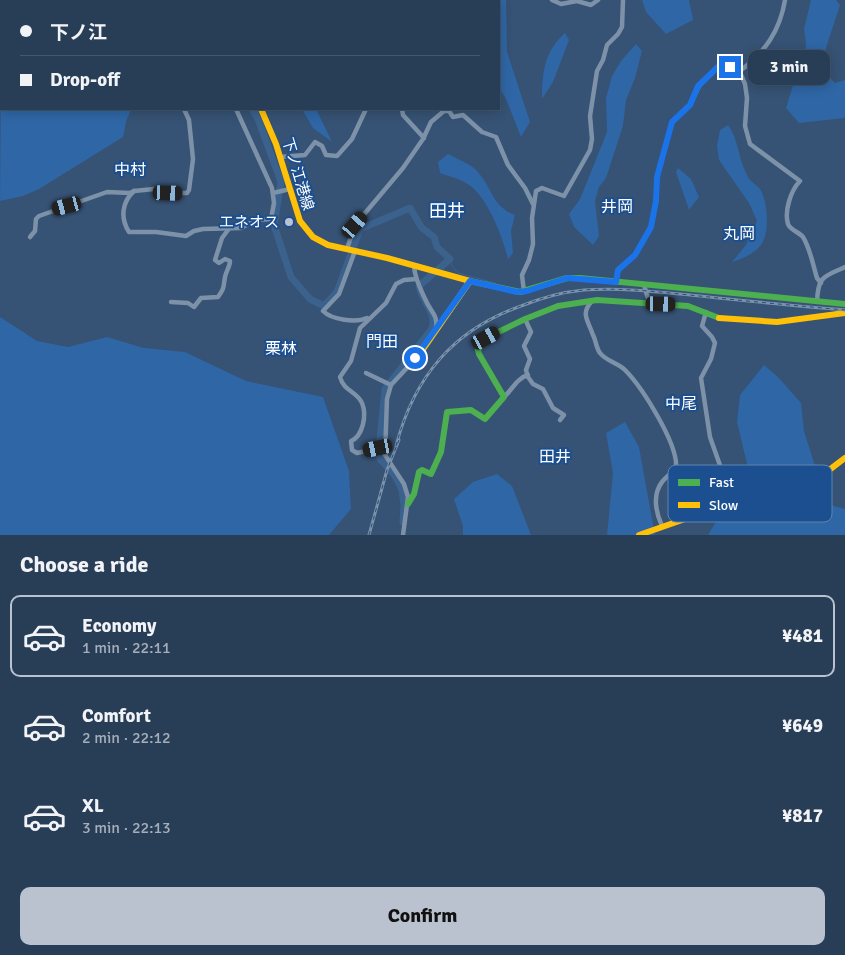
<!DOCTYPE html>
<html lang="en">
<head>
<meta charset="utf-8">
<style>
  body { margin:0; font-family:Signika,"Noto Sans JP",sans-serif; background:#344961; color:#f1f3f6; height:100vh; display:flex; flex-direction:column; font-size:19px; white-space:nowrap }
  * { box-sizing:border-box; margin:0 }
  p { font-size:16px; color:#a5aeba }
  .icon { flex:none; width:28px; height:28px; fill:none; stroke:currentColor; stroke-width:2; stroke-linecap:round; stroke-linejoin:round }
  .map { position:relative; height:535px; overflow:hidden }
  .drawer { display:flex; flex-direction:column; background:#283e57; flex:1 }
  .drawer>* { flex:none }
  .banner { position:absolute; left:0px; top:0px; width:500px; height:110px; box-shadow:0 2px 12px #0003,0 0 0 1px #44576d; display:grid; align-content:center; height:110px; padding:0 20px; background:#283e57 }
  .end { position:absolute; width:22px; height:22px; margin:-11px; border:6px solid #1a73e8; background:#fff; box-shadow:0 0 0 2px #fff }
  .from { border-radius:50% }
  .bubble { position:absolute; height:35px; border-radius:10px; background:#283e57; box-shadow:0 2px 12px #0003,0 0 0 1px #44576d; font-size:16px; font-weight:800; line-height:35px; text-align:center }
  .car { position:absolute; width:15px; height:30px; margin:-15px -8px; border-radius:6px; box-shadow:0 0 4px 1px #0007; background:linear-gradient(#222 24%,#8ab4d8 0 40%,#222 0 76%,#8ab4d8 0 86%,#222 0) }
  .banner b { display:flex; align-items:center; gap:18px; height:48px; font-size:19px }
  .banner b+b { border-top:1px solid #44576d }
  .banner i { width:12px; height:12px; background:#f1f3f6 }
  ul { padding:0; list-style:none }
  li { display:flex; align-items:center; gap:15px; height:82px; margin:0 10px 8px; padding:0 10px; border:2px solid transparent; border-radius:10px }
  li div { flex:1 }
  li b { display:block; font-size:19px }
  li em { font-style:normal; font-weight:800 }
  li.on { border-color:#b9c2ce }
  li>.icon { width:45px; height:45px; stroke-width:1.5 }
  h2 { padding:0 20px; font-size:22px; line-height:60px }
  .primary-button { display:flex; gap:10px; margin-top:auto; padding:10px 20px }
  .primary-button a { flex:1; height:58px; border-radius:10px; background:#b9c2ce; color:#111; font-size:20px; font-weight:800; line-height:58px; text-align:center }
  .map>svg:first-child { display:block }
  .green { fill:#2f66a5 }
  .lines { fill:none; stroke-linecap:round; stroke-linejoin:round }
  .stream { stroke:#3b618d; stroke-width:1 }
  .river { stroke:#3b618d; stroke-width:7 }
  .street { stroke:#7d92a8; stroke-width:4.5 }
  .fast { stroke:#4caf50; stroke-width:6 }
  .slow { stroke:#ffc107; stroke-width:6 }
  .rail-casing { stroke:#7e92a7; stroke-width:3 }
  .rail { stroke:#1b4f8f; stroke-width:1; stroke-dasharray:4; stroke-linecap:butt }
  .route { stroke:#1a73e8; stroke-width:6 }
  .poi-dot { fill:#b9c2ce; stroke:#1b4f8f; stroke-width:2 }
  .labels { text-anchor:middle; stroke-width:4; stroke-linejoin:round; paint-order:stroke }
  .street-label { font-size:15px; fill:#fff; stroke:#1b4f8f }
  .poi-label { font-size:15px; fill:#fff; stroke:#1b4f8f; text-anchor:end }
  .neighbourhood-label { font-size:16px; fill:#fff; stroke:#1b4f8f }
  .quarter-label { font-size:18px; fill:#fff; stroke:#1b4f8f }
  .key { fill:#1b4f8f; stroke:#5f84b1; stroke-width:1 }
  .key-label { font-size:14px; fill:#fff }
</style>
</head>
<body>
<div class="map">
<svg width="845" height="535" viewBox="0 0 845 535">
  <rect width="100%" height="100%" fill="#365274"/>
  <g class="green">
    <polygon points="487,0 506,0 507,52 530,122 521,137 506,99 499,88 499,1"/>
    <polygon points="642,0 689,0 693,20 666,34 646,12"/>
    <polygon points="811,0 836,0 840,5 826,48 823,70 835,83 845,80 845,118 799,123 786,108 794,82 803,64 806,45 804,29"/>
    <path d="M565,33L569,40L553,82L542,99C542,72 544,52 565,33Z"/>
    <polygon points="636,44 642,51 635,78 626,100 623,126 606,178 599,187 595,201 599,236 593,245 574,227 569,214 580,199 607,132 606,98 612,76 621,61"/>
    <polygon points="1,61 1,109 131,109 126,122 123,137 39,189 23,196 0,201"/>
    <polygon points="302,109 316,109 332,142 313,128"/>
    <path d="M728,125C739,140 738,158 747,175C749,181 756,184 760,189C768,201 770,233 761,245C754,254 742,259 732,262L746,245L757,221L749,203L719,160L717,146L720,130Z"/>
    <path d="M448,154C457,159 469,163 476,170C493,187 491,206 515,215L511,231L513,253L508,259C503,238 488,198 469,185C461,179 450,177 440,173L438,162Z"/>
    <polygon points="678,168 691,179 699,197 689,210 676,172"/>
    <polygon points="0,317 37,341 68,347 107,337 144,348 185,352 246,381 323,397 349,471 351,509 329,535 0,535"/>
    <polygon points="764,365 778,377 801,403 804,431 827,504 845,509 845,535 708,535 748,468 737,422 740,395"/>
    <polygon points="625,422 639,447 655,535 607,535 613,473 606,433"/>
    <polygon points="497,474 512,486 531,535 463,535 463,526 454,499 473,482"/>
  </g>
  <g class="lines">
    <polyline class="stream" points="450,259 452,266 458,273 495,283"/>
    <g class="river">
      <polyline points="244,1 244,0"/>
      <path d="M252,109L258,119L281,182L274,225L291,277L310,299L324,306L337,292L360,229L410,208L422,228L434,237L437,247L450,259L419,286C422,303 439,314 431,330L385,389L379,449L380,459L395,476L402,490L404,505L403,522"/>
    </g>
    <g class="street">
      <polyline points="348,0 350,1"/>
      <polyline points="552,0 561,4 577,1 591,5 598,0"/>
      <polyline points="238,1 238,0"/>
      <polyline points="321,1 321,0"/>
      <polyline points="430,1 431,0"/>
      <path d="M740,71C765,52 780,31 785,0"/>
      <polyline points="402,109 403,115 424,138"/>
      <polyline points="280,157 305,155 315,142 322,146 326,155 337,156 352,139 366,109"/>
      <path d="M134,191C122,202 120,218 129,232H156L186,236L194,231L203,229L241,228L256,220L271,219L274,203L272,188L236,109"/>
      <polyline points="273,193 290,189"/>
      <polyline points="30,237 35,231 36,219 39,216 107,192 130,193 134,191 154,189 169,193 187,193 189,190 193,159 189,120 184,109"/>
      <polyline points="347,249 355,225 403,168 423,139 431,122 444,111 449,111 453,117 463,115 482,132 496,137 508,165 525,188 533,204"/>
      <path d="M355,251L339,294L323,311C332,320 356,323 367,318"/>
      <path d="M414,265C414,276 422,293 427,303C432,313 438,316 436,328"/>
      <path d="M616,282L618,270L635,255L651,227L656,201L657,177L672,122L690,105L699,86L717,67L724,65L739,70L745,84L747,98L745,126L750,144L800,181C791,190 784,211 788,224C790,230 799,232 803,237C810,248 813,265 817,278L821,283"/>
      <polyline points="644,285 649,302"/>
      <polyline points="524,292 522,275 529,260 533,244 532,218 536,191 542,188 564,196 590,150 592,139 590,116 597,71 603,60 607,45 618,34 622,27 623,0"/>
      <path d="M592,301C580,314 588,320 593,335C596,340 596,348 600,353C606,361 618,363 625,370C642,387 678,444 676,467C672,473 666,477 662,482C652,495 656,513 662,526"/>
      <path d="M171,302L188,303L194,307L201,298L218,297C225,287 223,288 225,277C226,271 230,267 230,261L225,259L219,263L215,260L222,238L228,230"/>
      <path d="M817,302C818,275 824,277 845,267"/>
      <polyline points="706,312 702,326 712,337 715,343 711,359 701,378 710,437 722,471 730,479 723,492 725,505"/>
      <polyline points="525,319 531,332 524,346 530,359 526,370 528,377 533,384 543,389 553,408 564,415 560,420"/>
      <polyline points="366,373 391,385"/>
      <path d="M504,397C512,390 517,378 528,375"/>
      <path d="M384,447L357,453L352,450L351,441C363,436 367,415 362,403C357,391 344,392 340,377L351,361L360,328L386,303L396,284L404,280L416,279"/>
      <polyline points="403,535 408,497 404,484 385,455 387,399 391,385 419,355"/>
    </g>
    <g class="fast">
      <polyline points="259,0 259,1"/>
      <polyline points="47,1 49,0"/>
      <polyline points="0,34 1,33"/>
      <polyline points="470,281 520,292 567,278 580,278 845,304"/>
      <polyline points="408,504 414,494 419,472 422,470 431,474 441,452 447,412 471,410 485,419 504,397 479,354 478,350 486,338 525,319 558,306 597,300 688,306 719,318"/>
    </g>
    <g class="slow">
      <polyline points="261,109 276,144 300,221 313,237 328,245 387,258 470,281 419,355"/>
      <polyline points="719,318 777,322 845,313"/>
      <polyline points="639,535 725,505 797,488 820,477 845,458"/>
    </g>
    <g class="rail-casing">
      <g id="rail">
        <path d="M396,446C414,377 453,330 521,306C541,298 562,292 584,290C625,287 668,293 709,297C754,302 800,306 845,310"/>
        <polyline points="369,535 387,470 399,440"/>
      </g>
    </g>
    <use href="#rail" class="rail"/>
  </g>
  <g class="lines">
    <polyline class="route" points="415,358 470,281 517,292 527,291 567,278 616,282 618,270 635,255 651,227 656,201 657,177 672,122 690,105 698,86 717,68 724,65 730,67"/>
  </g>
  <circle class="poi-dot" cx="289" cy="222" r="5"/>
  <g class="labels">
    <g class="street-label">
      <text transform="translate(298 174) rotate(73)" y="5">下ノ江港線</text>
    </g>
    <g class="poi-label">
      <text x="279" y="227">エネオス</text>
    </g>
    <g class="neighbourhood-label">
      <text x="130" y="175">中村</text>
      <text x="617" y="212">井岡</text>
      <text x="739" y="239">丸岡</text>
      <text x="382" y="347">門田</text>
      <text x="281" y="354">栗林</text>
      <text x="681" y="409">中尾</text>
      <text x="555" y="462">田井</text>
    </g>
    <g class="quarter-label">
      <text x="447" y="217">田井</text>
    </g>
  </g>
  <rect x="668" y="465" width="164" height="57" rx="8" class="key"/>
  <rect x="678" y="479" width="22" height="7" fill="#4caf50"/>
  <rect x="678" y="502" width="22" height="6" fill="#ffc107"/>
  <g class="key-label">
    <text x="709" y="487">Fast</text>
    <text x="709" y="510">Slow</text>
  </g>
</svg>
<i class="end from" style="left:415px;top:358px"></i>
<i class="end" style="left:730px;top:67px"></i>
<div class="bubble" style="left:748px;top:50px;width:82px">3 min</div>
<i class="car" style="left:168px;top:193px;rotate:92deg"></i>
<i class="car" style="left:67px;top:206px;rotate:255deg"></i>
<i class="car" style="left:355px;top:225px;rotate:41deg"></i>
<i class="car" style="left:661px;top:304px;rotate:91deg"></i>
<i class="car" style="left:486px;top:338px;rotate:61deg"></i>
<i class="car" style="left:378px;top:448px;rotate:258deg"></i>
<div class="banner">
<b><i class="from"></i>下ノ江</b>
<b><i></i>Drop-off</b>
</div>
</div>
<section class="drawer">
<h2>Choose a ride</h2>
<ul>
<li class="on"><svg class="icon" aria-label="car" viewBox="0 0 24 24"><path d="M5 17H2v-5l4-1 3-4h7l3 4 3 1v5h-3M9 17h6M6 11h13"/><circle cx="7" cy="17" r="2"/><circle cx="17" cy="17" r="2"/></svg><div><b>Economy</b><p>1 min · 22:11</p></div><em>¥481</em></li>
<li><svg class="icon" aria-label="car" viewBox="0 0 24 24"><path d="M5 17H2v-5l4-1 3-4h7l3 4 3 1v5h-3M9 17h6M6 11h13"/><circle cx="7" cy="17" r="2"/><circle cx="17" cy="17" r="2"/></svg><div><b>Comfort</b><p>2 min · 22:12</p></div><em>¥649</em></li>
<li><svg class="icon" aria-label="car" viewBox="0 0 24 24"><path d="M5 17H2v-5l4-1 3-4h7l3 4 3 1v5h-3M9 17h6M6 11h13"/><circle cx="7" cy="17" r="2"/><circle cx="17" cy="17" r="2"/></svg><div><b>XL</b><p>3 min · 22:13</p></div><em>¥817</em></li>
</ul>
<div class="primary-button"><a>Confirm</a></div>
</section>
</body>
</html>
